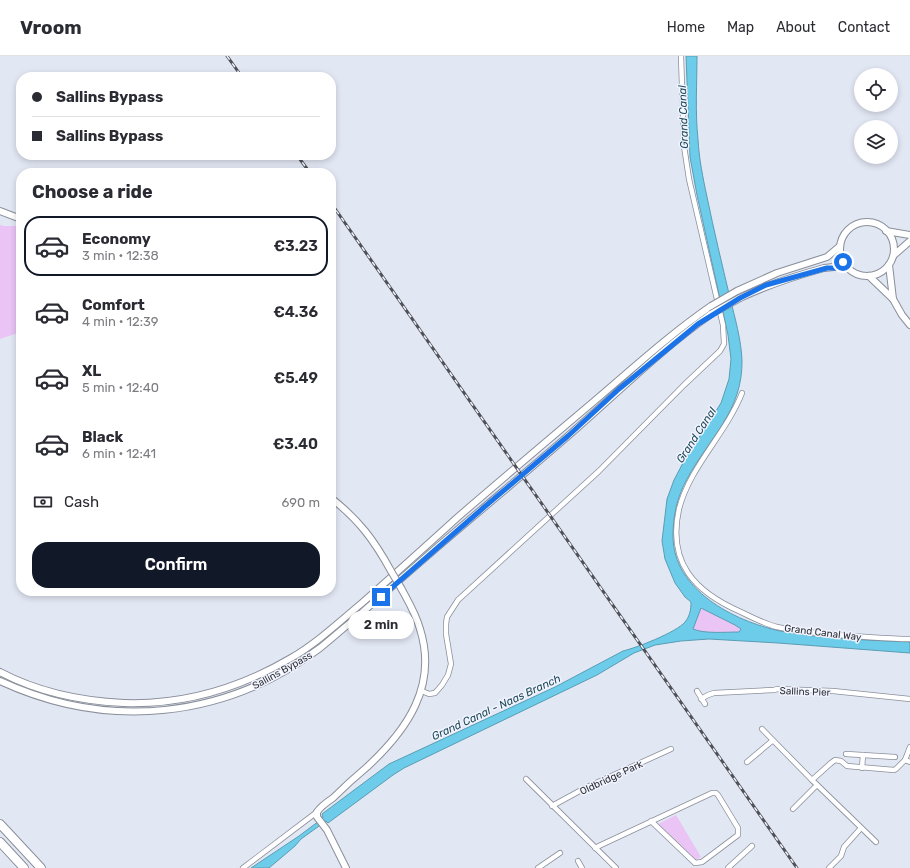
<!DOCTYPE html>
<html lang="en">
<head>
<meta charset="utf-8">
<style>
  body { margin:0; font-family:Rubik,sans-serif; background:#f2f2f3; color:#2b2b33; height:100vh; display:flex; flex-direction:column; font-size:15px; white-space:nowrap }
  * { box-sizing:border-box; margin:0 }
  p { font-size:13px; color:#7c7c81 }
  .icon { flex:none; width:22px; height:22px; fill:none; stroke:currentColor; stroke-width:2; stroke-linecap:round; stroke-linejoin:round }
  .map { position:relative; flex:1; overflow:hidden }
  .side { position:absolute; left:16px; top:112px; width:320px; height:428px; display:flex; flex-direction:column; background:#fff; border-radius:16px; box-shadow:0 2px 6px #0003 }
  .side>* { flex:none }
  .guide { position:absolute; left:16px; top:16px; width:320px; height:88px; border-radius:16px; box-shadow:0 2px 6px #0003; display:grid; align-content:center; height:88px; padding:0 16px; background:#fff }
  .fabs { position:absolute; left:854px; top:12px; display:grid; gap:8px }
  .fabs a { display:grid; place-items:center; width:44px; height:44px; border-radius:50%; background:#fff; box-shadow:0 2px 6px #0003; font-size:20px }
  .end { position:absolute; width:18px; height:18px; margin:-9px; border:5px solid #1a73e8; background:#fff; box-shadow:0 0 0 2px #fff }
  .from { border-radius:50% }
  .bubble { position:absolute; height:28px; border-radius:14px; background:#fff; box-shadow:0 2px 6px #0003; font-size:13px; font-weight:600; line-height:28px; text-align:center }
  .guide b { display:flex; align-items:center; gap:14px; height:38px; font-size:15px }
  .guide b+b { border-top:1px solid #e1e1e2 }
  .guide i { width:10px; height:10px; background:#2b2b33 }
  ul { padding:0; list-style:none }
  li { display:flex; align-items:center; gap:12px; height:60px; margin:0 8px 6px; padding:0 8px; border:2px solid transparent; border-radius:16px }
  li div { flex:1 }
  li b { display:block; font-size:15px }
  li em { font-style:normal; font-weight:600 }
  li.selected { border-color:#111827 }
  li>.icon { width:36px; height:36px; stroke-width:1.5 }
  h2 { padding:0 16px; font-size:18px; line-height:48px }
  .pay { display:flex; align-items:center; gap:10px; height:44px; padding:0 16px; font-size:15px }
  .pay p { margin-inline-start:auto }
  .cta { display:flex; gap:8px; margin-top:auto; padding:8px 16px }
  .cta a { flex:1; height:46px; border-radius:16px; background:#111827; color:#fff; font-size:16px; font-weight:600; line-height:46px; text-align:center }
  header { display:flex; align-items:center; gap:24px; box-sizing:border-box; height:56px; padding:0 20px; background:#fff; border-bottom:1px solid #e1e1e2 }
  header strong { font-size:19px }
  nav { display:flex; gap:22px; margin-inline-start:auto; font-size:14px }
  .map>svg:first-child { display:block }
  .green { fill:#e9c4f5 }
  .water { fill:#6cccea; stroke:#599db3; fill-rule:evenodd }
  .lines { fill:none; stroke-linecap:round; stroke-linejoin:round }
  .street-casing { stroke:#8a8f9a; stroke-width:6 }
  .secondary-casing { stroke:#8a8f9a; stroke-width:8 }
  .highway-casing { stroke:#8a8f9a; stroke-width:10 }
  .street { stroke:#fff; stroke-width:4.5 }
  .secondary { stroke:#fff; stroke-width:6 }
  .highway { stroke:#fff; stroke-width:8 }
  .rail-casing { stroke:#4f5157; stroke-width:3 }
  .rail { stroke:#f1f4ff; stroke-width:1.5; stroke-dasharray:4.5; stroke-linecap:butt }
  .secondary-bridge-casing { stroke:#8a8f9a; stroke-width:8; stroke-linecap:butt }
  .secondary-bridge { stroke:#fff; stroke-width:6 }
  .route { stroke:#1a73e8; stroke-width:5 }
  .labels { text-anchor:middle; stroke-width:3; stroke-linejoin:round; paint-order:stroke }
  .street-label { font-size:10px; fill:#2e3034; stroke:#f1f4ff }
  .water-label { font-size:11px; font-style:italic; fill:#204b58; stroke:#f1f4ff }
</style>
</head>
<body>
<header>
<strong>Vroom</strong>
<nav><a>Home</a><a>Map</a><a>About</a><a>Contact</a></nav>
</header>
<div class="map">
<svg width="910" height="812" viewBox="0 0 910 812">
  <rect width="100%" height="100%" fill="#e2e7f4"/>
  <g class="green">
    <polygon points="0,169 4,170 21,170 21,276 0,283"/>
    <path d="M701,552L735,569L741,573L738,576C725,576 704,578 692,573Z"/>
    <polygon points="676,759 701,801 696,804 658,768"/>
  </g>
  <path class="water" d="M686,0H697C697,28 695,55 698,83C699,103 703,122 707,141C714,175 722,208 730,242C735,262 741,283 742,304C743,355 709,382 687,423C677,441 673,460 673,480C673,534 734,565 780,575C823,583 867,584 910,586V597L778,587L709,583L681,585L655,589L634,597L597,619L404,712L393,719L328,767L326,765L301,783L295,790L269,812H251L299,780L323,762L322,758L389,708L555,631L623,595C636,592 677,576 685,566C690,560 691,553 691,546L685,541L675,527L665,503L662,485L667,443L674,424L684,405L721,347L729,323L731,303L728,279L697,139L690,101ZM701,552L735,569L741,573L739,576C726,576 704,578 693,573Z"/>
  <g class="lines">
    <g class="street-casing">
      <g id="street">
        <path d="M742,337C726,378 690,410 679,453C667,507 695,536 741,556C753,562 765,568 777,571C801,576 825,578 850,580C870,581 890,583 910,583"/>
        <polyline points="422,635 429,638 435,637 442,629 448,619 451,608 446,578 446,568 447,561 458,544 599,415 684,329 720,295 724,288 723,269 689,123 684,90 681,0"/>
        <polyline points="697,635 705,648"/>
        <polyline points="701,643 708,639 714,637 774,634 777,633 833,635 910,643"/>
        <polyline points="762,673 812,724"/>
        <polyline points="910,691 905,704 910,706"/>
        <polyline points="846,698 895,701"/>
        <polyline points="747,706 772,685"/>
        <polyline points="862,712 863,699"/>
        <polyline points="526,723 616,812"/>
        <polyline points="552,750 585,732 671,693"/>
        <polyline points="793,753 817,729"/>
        <polyline points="876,786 812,724 831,707 835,704 841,705 847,710 894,714 896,713 905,704"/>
        <polyline points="595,792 601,789 712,737 716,737 718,739 738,772 738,779 702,806 695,807 651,765"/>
        <polyline points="578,805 582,812"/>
        <polyline points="243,812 317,756"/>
        <polyline points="538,812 560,797"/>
        <polyline points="728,812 752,790"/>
        <polyline points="829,812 841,800 844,791 861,772"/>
      </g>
    </g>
    <g class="secondary-casing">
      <g id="secondary">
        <polyline points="0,155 21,163"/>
        <circle cx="867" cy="193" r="27"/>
        <polyline points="886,175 910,179"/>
        <polyline points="894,199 910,185"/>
        <polyline points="889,209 893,243"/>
        <polyline points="869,220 893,243 902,259 910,269"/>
        <polyline points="737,235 777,217 827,201 840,190"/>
        <path d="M740,242C767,229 795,220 824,212C831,211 838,211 846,209"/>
        <path d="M331,442C359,464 374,484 391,515"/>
        <path d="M0,616C38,636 81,645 124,647C183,649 240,632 291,602C317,587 339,566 362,547C394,519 426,490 458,461C502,423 547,385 592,347C631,314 669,279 711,250"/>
        <path d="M0,625C108,675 225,663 320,592C330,584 340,575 350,567C378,543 406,518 434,494C478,456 523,419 568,380C615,339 660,294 711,258"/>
        <path d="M346,812L327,774L317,761V756C321,750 327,746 333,742C344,731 355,721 367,711C407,674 438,630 420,573C416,558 408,545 401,532"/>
      </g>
    </g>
    <g class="highway-casing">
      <g id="highway">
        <polyline points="0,768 41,812"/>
        <polyline points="0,786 24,812"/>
      </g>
    </g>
    <use href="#street" class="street"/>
    <use href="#secondary" class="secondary"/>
    <use href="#highway" class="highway"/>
    <g class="rail-casing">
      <g id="rail">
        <polyline points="227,0 242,21"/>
        <polyline points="297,99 310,117"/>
        <polyline points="331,147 797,812"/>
      </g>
    </g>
    <use href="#rail" class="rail"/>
    <g class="secondary-bridge-casing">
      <g id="secondary-bridge">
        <polyline points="711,250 737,235"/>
        <polyline points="711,258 740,242"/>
        <polyline points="391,515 401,532"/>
      </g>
    </g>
    <use href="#secondary-bridge" class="secondary-bridge"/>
  </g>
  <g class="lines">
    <polyline class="route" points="381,541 482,453 568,380 619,333 698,268 740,242 766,229 827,212 836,212 846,209 843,206"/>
  </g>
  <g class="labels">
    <g class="street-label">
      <text transform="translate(823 576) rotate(7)" y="4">Grand Canal Way</text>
      <text transform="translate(282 614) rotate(-29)" y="4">Sallins Bypass</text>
      <text transform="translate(805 635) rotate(2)" y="4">Sallins Pier</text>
      <text transform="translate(611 721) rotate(-25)" y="4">Oldbridge Park</text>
    </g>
    <g class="water-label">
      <text transform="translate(683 61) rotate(-92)" y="4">Grand Canal</text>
      <text transform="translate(696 379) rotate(-57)" y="4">Grand Canal</text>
      <text transform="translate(496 651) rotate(-25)" y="4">Grand Canal - Naas Branch</text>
    </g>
  </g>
</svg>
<div class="fabs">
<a><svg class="icon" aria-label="locate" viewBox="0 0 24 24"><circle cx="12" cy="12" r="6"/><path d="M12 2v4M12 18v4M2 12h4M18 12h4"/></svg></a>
<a><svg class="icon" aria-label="layers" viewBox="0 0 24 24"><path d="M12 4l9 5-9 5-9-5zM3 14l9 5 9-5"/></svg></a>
</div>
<i class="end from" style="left:843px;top:206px"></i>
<i class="end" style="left:381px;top:541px"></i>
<div class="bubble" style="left:348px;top:555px;width:66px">2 min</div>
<div class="guide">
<b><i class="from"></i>Sallins Bypass</b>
<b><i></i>Sallins Bypass</b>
</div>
<section class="side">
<h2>Choose a ride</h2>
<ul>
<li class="selected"><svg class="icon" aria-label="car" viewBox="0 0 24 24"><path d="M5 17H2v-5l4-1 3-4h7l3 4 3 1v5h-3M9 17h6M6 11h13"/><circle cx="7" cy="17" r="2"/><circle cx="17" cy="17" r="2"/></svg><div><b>Economy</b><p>3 min · 12:38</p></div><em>€3.23</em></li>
<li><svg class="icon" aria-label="car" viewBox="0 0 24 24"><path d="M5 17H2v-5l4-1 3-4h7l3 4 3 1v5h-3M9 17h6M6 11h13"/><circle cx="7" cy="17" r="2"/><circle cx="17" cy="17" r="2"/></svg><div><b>Comfort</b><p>4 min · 12:39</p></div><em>€4.36</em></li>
<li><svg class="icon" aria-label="car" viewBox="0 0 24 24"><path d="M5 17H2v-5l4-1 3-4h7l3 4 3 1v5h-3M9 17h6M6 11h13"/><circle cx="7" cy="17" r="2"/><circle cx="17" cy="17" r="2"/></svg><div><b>XL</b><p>5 min · 12:40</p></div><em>€5.49</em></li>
<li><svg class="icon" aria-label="car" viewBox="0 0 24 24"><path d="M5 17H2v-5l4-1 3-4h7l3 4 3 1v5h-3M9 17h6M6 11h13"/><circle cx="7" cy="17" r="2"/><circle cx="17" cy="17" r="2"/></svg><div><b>Black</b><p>6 min · 12:41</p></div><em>€3.40</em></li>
</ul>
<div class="pay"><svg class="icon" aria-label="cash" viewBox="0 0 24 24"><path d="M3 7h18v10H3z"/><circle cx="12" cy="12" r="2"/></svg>Cash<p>690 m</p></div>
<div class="cta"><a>Confirm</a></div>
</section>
</div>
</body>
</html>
